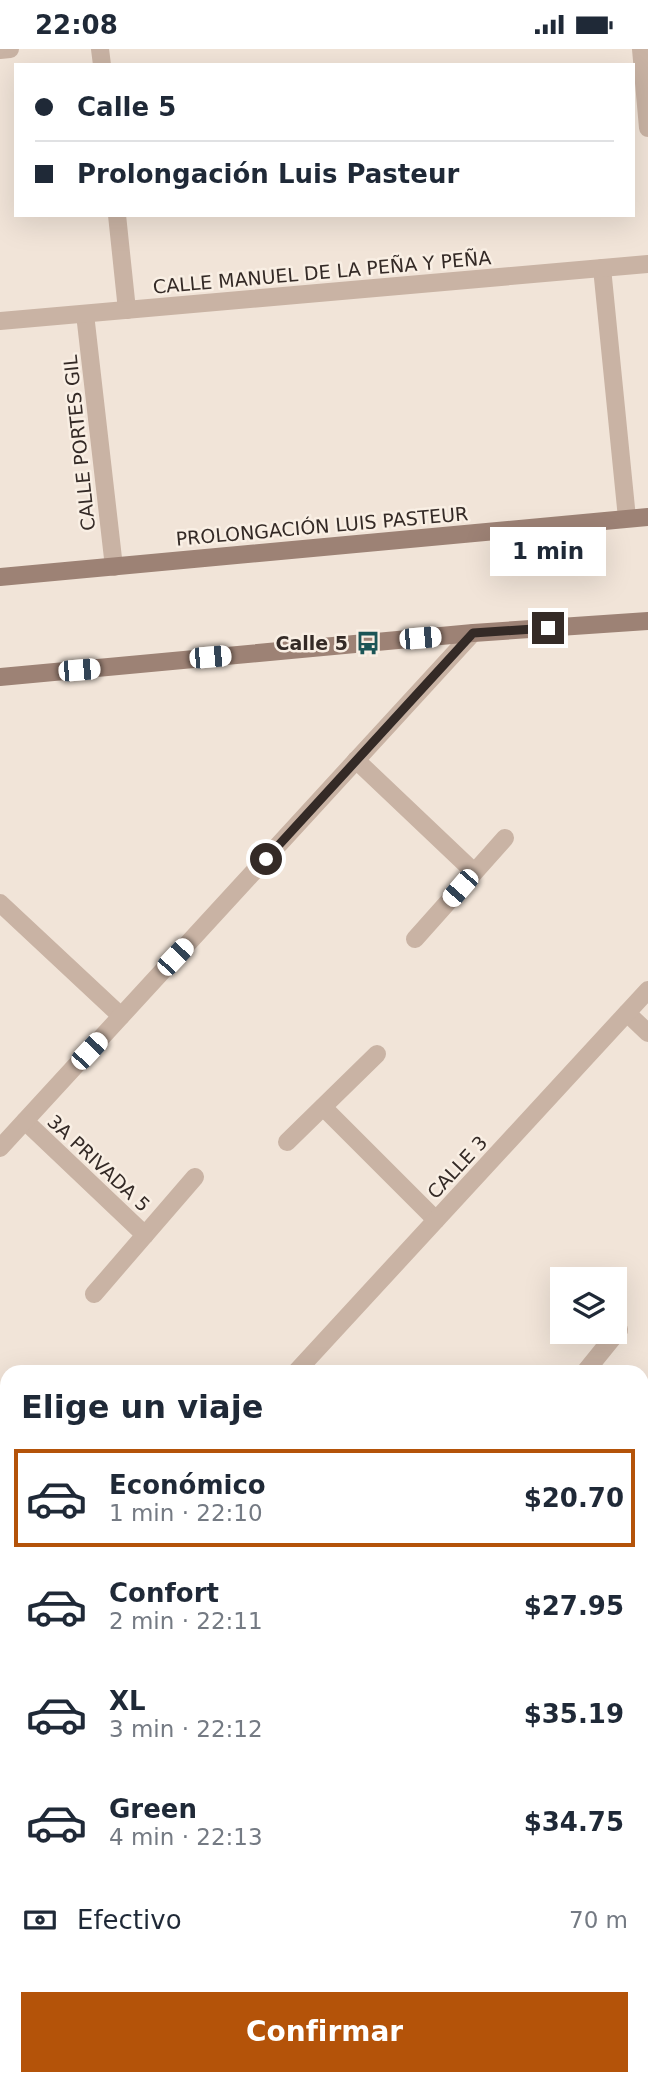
<!DOCTYPE html>
<html lang="es">
<head>
<meta charset="utf-8">
<style>
  body { margin:0; font-family:"DejaVu Sans",sans-serif; background:#f6f6f7; color:#1f2937; height:100vh; display:flex; flex-direction:column; font-size:26px; white-space:nowrap }
  * { box-sizing:border-box; margin:0 }
  p { font-size:23px; color:#747a83 }
  .icon { flex:none; width:38px; height:38px; fill:none; stroke:currentColor; stroke-width:2; stroke-linecap:round; stroke-linejoin:round }
  .map { position:relative; flex:1; overflow:hidden }
  .panel { position:absolute; left:0px; top:1316px; width:649px; height:721px; display:flex; flex-direction:column; background:#fff; border-radius:21px 21px 0 0; box-shadow:0 7px 28px #0002 }
  .panel>* { flex:none }
  .guide { position:absolute; left:14px; top:14px; width:621px; height:154px; border-radius:0px; box-shadow:0 7px 28px #0002; display:grid; align-content:center; height:154px; padding:0 21px; background:#fff }
  .fabs { position:absolute; left:550px; top:1218px; display:grid; gap:14px }
  .fabs a { display:grid; place-items:center; width:77px; height:77px; border-radius:0px; background:#fff; box-shadow:0 7px 28px #0002; font-size:35px }
  .end { position:absolute; width:32px; height:32px; margin:-16px; border:9px solid #342a26; background:#fff; box-shadow:0 0 0 4px #fff }
  .from { border-radius:50% }
  .bubble { position:absolute; height:49px; border-radius:0px; background:#fff; box-shadow:0 7px 28px #0002; font-size:23px; font-weight:700; line-height:49px; text-align:center }
  .car { position:absolute; width:21px; height:42px; margin:-21px -10px; border-radius:9px; box-shadow:0 0 5px 2px #0007; background:linear-gradient(#fff 24%,#345 0 40%,#fff 0 76%,#345 0 86%,#fff 0) }
  .guide b { display:flex; align-items:center; gap:24px; height:66px; font-size:26px }
  .guide b+b { border-top:2px solid #e0e1e3 }
  .guide i { width:18px; height:18px; background:#1f2937 }
  ul { padding:0; list-style:none }
  li { display:flex; align-items:center; gap:21px; height:98px; margin:0 14px 10px; padding:0 7px; border:4px solid transparent; border-radius:0px }
  li div { flex:1 }
  li b { display:block; font-size:26px }
  li em { font-style:normal; font-weight:700 }
  li.selected { border-color:#b45309 }
  li>.icon { width:63px; height:63px; stroke-width:1.5 }
  h2 { padding:0 21px; font-size:32px; line-height:84px }
  .pay { display:flex; align-items:center; gap:18px; height:77px; padding:0 21px; font-size:26px }
  .pay p { margin-inline-start:auto }
  .action { display:flex; gap:14px; margin-top:auto; padding:14px 21px }
  .action a { flex:1; height:80px; border-radius:0px; background:#b45309; color:#fff; font-size:28px; font-weight:700; line-height:80px; text-align:center }
  .status { display:flex; justify-content:space-between; align-items:center; height:49px; padding:0 35px; background:#fff; direction:ltr }
  .status svg { height:19px; fill:currentColor }
  .map>svg:first-child { display:block }
  .green { fill:#b4c098 }
  .lines { fill:none; stroke-linecap:round; stroke-linejoin:round }
  .street { stroke:#c9b3a4; stroke-width:18 }
  .secondary { stroke:#9d8275; stroke-width:18 }
  .route { stroke:#342a26; stroke-width:9 }
  .labels { text-anchor:middle; stroke-width:5; stroke-linejoin:round; paint-order:stroke }
  .street-label { font-size:19px; fill:#342a26; stroke:#f9efe4 }
  .poi-label { font-size:19px; font-weight:bold; fill:#342a26; stroke:#f9efe4; text-anchor:end }
</style>
</head>
<body>
<div class="status"><b>22:08</b><svg viewBox="0 0 49 12"><path d="M0 12V9h3v3zM5 12V6h3v6zM10 12V3h3v9zM15 12V0h3v12zM26 1h20v11H26zM47 4h2v5h-2z"/></svg></div>
<div class="map">
<svg width="648" height="2037" viewBox="0 0 648 2037">
  <rect width="100%" height="100%" fill="#f1e4d8"/>
  <polygon class="green" points="648,1825 648,2037 452,2037 459,2030 642,2030 642,1831"/>
  <g class="lines">
    <g class="street">
      <polyline points="100,0 102,16"/>
      <polyline points="641,0 648,79"/>
      <polyline points="0,1 10,0"/>
      <polyline points="117,166 127,261"/>
      <polyline points="602,219 627,469"/>
      <polyline points="85,265 114,518"/>
      <polyline points="0,272 648,215"/>
      <polyline points="356,711 474,823"/>
      <polyline points="0,854 121,967"/>
      <polyline points="415,890 505,789"/>
      <polyline points="627,964 648,984"/>
      <polyline points="323,1058 436,1171"/>
      <polyline points="25,1072 145,1186"/>
      <polyline points="287,1093 377,1005"/>
      <polyline points="0,1099 473,584"/>
      <polyline points="94,1245 195,1128"/>
      <polyline points="296,1323 648,941"/>
      <polyline points="585,1323 619,1281"/>
      <polyline points="642,1366 648,1371"/>
      <polyline points="0,1396 7,1402"/>
      <polyline points="642,1517 648,1511"/>
      <polyline points="0,1645 7,1637"/>
      <polyline points="140,2037 147,2030"/>
    </g>
    <g class="secondary">
      <polyline points="0,528 648,468"/>
      <polyline points="0,628 473,584 648,572"/>
      <polyline points="642,1811 648,1805"/>
      <polyline points="436,2037 442,2030"/>
    </g>
  </g>
  <g class="lines">
    <polyline class="route" points="266,810 473,584 548,579"/>
  </g>
  <defs>
    <g id="bus-bare" transform="scale(1.89)"><path d="M-5-6H5V4H4V6H2V4H-2V6H-4V4H-5ZM-3.5-4V0h7V-4ZM-3.5 1.2v1.5H-2V1.2ZM2 1.2v1.5H3.5V1.2Z" fill="#1b5556" stroke="#f9efe4" stroke-width="2.5" paint-order="stroke"/></g>
  </defs>
  <g fill-rule="evenodd">
    <use href="#bus-bare" x="368" y="594"/>
  </g>
  <g class="labels">
    <g class="street-label">
      <text transform="translate(322 223) rotate(-5)" y="7">CALLE MANUEL DE LA PEÑA Y PEÑA</text>
      <text transform="translate(79 394) rotate(-96)" y="7">CALLE PORTES GIL</text>
      <text transform="translate(322 477) rotate(-5)" y="7">PROLONGACIÓN LUIS PASTEUR</text>
      <text transform="translate(99 1114) rotate(43)" y="7">3A PRIVADA 5</text>
      <text transform="translate(457 1118) rotate(-47)" y="7">CALLE 3</text>
    </g>
    <g class="poi-label">
      <text x="348" y="601">Calle 5</text>
    </g>
  </g>
</svg>
<div class="fabs">
<a><svg class="icon" aria-label="layers" viewBox="0 0 24 24"><path d="M12 4l9 5-9 5-9-5zM3 14l9 5 9-5"/></svg></a>
</div>
<i class="end from" style="left:266px;top:810px"></i>
<i class="end" style="left:548px;top:579px"></i>
<div class="bubble" style="left:490px;top:478px;width:116px">1 min</div>
<i class="car" style="left:420px;top:589px;rotate:85deg"></i>
<i class="car" style="left:210px;top:608px;rotate:85deg"></i>
<i class="car" style="left:79px;top:621px;rotate:85deg"></i>
<i class="car" style="left:460px;top:839px;rotate:221deg"></i>
<i class="car" style="left:175px;top:908px;rotate:43deg"></i>
<i class="car" style="left:89px;top:1002px;rotate:43deg"></i>
<div class="guide">
<b><i class="from"></i>Calle 5</b>
<b><i></i>Prolongación Luis Pasteur</b>
</div>
<section class="panel">
<h2>Elige un viaje</h2>
<ul>
<li class="selected"><svg class="icon" aria-label="car" viewBox="0 0 24 24"><path d="M5 17H2v-5l4-1 3-4h7l3 4 3 1v5h-3M9 17h6M6 11h13"/><circle cx="7" cy="17" r="2"/><circle cx="17" cy="17" r="2"/></svg><div><b>Económico</b><p>1 min · 22:10</p></div><em>$20.70</em></li>
<li><svg class="icon" aria-label="car" viewBox="0 0 24 24"><path d="M5 17H2v-5l4-1 3-4h7l3 4 3 1v5h-3M9 17h6M6 11h13"/><circle cx="7" cy="17" r="2"/><circle cx="17" cy="17" r="2"/></svg><div><b>Confort</b><p>2 min · 22:11</p></div><em>$27.95</em></li>
<li><svg class="icon" aria-label="car" viewBox="0 0 24 24"><path d="M5 17H2v-5l4-1 3-4h7l3 4 3 1v5h-3M9 17h6M6 11h13"/><circle cx="7" cy="17" r="2"/><circle cx="17" cy="17" r="2"/></svg><div><b>XL</b><p>3 min · 22:12</p></div><em>$35.19</em></li>
<li><svg class="icon" aria-label="car" viewBox="0 0 24 24"><path d="M5 17H2v-5l4-1 3-4h7l3 4 3 1v5h-3M9 17h6M6 11h13"/><circle cx="7" cy="17" r="2"/><circle cx="17" cy="17" r="2"/></svg><div><b>Green</b><p>4 min · 22:13</p></div><em>$34.75</em></li>
</ul>
<div class="pay"><svg class="icon" aria-label="cash" viewBox="0 0 24 24"><path d="M3 7h18v10H3z"/><circle cx="12" cy="12" r="2"/></svg>Efectivo<p>70 m</p></div>
<div class="action"><a>Confirmar</a></div>
</section>
</div>
</body>
</html>
